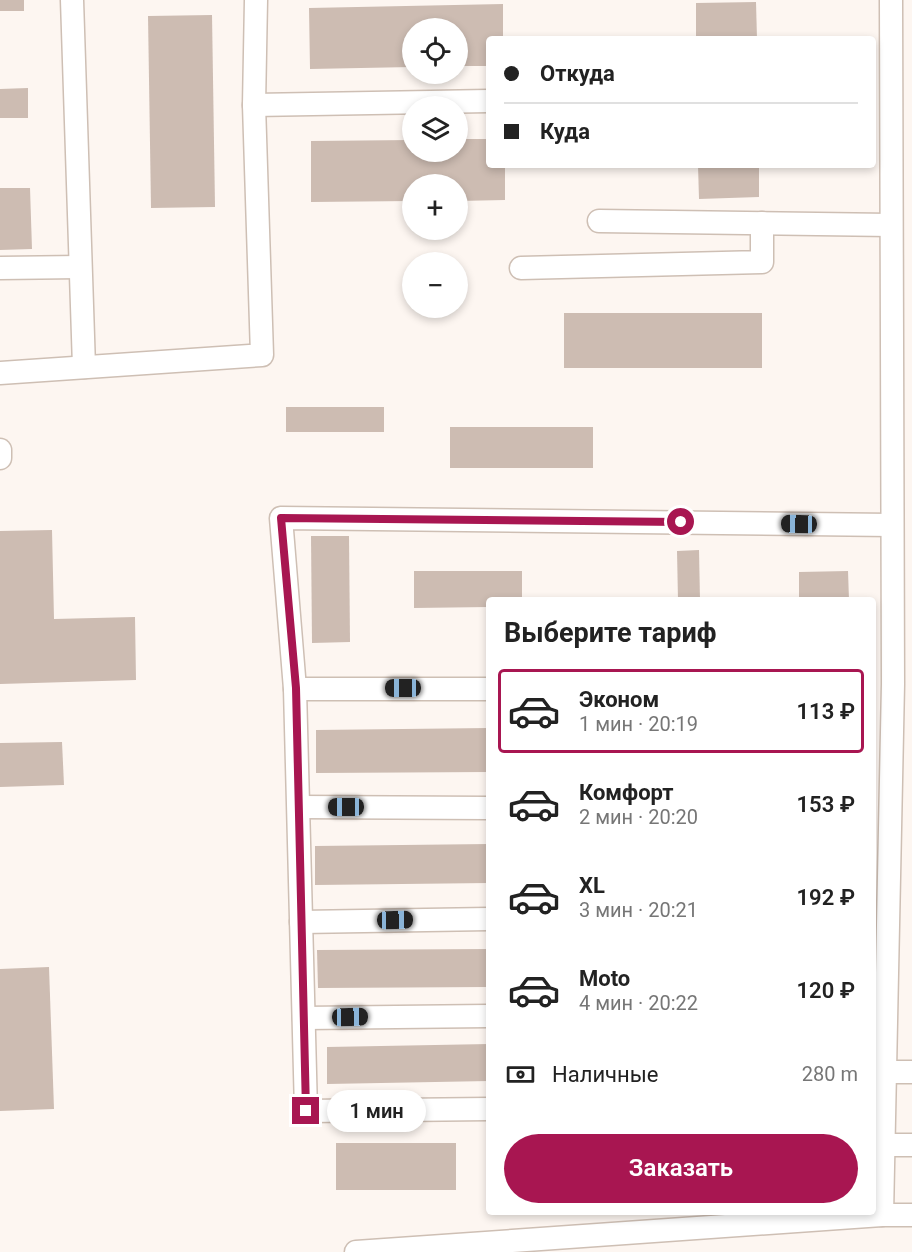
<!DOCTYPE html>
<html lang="ru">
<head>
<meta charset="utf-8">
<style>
  body { margin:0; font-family:Roboto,sans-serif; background:#f6f6f6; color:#222; height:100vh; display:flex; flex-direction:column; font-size:22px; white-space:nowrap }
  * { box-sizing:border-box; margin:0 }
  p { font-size:20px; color:#767676 }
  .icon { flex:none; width:33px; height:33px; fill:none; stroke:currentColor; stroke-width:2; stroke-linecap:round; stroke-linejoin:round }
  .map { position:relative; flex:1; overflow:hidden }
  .details { position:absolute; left:486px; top:597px; width:390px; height:618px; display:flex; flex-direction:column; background:#fff; border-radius:6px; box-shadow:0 3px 9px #0003 }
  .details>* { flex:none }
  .hud { position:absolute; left:486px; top:36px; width:390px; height:132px; border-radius:6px; box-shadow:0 3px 9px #0003; display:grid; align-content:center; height:132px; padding:0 18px; background:#fff }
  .buttons { position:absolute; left:402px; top:18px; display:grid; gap:12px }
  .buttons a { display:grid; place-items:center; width:66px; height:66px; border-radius:50%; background:#fff; box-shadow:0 3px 9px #0003; font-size:30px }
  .end { position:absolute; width:27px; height:27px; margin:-14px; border:8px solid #a81651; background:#fff; box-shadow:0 0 0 3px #fff }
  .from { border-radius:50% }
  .bubble { position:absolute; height:42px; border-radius:21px; background:#fff; box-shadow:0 3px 9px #0003; font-size:20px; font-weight:600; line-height:42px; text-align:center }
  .car { position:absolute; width:18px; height:36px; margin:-18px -9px; border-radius:8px; box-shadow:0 0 4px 2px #0007; background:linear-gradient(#222 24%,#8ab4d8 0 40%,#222 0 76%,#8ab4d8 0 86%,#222 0) }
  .hud b { display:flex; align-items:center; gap:21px; height:57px; font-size:22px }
  .hud b+b { border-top:2px solid #e0e0e0 }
  .hud i { width:15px; height:15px; background:#222 }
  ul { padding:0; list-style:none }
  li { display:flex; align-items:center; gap:18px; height:84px; margin:0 12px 9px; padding:0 6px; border:3px solid transparent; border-radius:6px }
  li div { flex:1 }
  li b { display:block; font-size:22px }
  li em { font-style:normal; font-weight:600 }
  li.selected { border-color:#a81651 }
  li>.icon { width:54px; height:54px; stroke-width:1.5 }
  h2 { padding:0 18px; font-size:27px; line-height:72px }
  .pay { display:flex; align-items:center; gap:15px; height:66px; padding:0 18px; font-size:22px }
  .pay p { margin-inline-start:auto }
  .action { display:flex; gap:12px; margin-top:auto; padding:12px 18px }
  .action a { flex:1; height:69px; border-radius:36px; background:#a81651; color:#fff; font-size:24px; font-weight:600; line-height:69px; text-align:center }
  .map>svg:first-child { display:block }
  .building { fill:#cdbcb2 }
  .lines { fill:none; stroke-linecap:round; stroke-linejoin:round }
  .minor-casing { stroke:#cebfb4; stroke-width:25 }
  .minor { stroke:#fff; stroke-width:22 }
  .route { stroke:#a81651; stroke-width:8 }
</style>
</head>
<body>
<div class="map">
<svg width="912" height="1252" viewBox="0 0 912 1252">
  <rect width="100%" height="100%" fill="#fdf6f1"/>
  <g class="building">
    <rect x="0" y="0" width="24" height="11"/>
    <polygon points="756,2 757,39 696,39 696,3"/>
    <polygon points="503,4 503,39 489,39 489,66 458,66 458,28 412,28 412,67 310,69 309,8"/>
    <polygon points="212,15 215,207 151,208 148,16"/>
    <polygon points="28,88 28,118 0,118 0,89"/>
    <polygon points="458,139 489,139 489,165 505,165 505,200 458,201 458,184 412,184 412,201 311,202 311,141 412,140 412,152 458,152"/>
    <polygon points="698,165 759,165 759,197 699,199"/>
    <polygon points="0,188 30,188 32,249 0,250"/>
    <rect x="564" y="313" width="198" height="55"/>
    <rect x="286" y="407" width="98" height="25"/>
    <rect x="450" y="427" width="143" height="41"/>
    <polygon points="52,530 54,619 135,617 136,680 0,684 0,531"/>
    <polygon points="311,536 349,536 350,642 312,643"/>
    <polygon points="699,550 700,600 678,600 677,551"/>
    <polygon points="414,571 522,571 522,600 489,600 489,607 414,608"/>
    <polygon points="848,571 849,600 799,600 799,572"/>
    <polygon points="489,728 489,772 316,773 316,730"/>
    <polygon points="62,742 64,785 0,787 0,743"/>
    <polygon points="489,844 489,883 315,885 315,846"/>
    <polygon points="489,949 489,987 318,988 317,950"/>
    <polygon points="49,967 54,1109 0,1111 0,969"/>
    <polygon points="489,1044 489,1081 327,1084 327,1047"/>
    <rect x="336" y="1143" width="120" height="47"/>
  </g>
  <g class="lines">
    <g class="minor-casing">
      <g id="minor">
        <polyline points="72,0 84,367"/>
        <polyline points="254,105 489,101"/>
        <polyline points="599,221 891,225"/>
        <polyline points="0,268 80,267"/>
        <polyline points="521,268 762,262 762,223"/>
        <polyline points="0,373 262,355 254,105 256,0"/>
        <polyline points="0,450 0,458"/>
        <polyline points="295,689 489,689"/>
        <polyline points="299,807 489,808"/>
        <polyline points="301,922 489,919"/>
        <polyline points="304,1018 489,1016"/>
        <polyline points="885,1072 912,1072"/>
        <polyline points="489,1109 306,1111 295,689 281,518 892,525"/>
        <polyline points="884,1145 912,1145"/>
        <polyline points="882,1215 893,684 891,0"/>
        <polyline points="356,1252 882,1215 912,1215"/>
      </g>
    </g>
    <use href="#minor" class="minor"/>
  </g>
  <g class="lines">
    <polyline class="route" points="306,1111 296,688 281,518 681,522"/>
  </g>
</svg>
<div class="buttons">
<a><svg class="icon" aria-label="locate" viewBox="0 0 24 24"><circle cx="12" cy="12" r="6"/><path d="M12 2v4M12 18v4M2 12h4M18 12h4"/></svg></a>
<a><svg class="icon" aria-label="layers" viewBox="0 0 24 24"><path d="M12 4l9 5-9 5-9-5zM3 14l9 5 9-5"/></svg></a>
<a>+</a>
<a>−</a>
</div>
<i class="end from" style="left:681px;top:522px"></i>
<i class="end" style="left:306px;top:1111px"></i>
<div class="bubble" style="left:327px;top:1090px;width:99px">1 мин</div>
<i class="car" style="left:799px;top:524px;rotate:271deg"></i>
<i class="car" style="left:403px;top:688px;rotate:270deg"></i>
<i class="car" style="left:346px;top:807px;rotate:270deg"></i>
<i class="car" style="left:395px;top:920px;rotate:89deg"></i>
<i class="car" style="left:350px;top:1017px;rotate:89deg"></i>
<div class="hud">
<b><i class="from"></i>Откуда</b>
<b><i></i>Куда</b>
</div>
<section class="details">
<h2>Выберите тариф</h2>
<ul>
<li class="selected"><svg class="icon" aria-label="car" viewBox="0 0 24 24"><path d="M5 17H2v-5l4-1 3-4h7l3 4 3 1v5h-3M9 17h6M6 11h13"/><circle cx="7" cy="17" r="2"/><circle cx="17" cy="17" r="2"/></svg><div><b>Эконом</b><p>1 мин · 20:19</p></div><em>113 ₽</em></li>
<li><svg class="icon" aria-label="car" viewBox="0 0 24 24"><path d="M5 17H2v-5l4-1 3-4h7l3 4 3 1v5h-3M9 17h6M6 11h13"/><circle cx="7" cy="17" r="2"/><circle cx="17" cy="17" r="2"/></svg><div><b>Комфорт</b><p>2 мин · 20:20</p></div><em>153 ₽</em></li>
<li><svg class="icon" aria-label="car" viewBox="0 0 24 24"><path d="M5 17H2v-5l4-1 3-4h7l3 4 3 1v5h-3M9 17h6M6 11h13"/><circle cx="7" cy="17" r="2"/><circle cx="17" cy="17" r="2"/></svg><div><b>XL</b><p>3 мин · 20:21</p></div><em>192 ₽</em></li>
<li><svg class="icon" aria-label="car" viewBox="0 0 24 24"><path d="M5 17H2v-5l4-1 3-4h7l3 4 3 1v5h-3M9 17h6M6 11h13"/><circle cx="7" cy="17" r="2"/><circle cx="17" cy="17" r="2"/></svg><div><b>Moto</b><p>4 мин · 20:22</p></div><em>120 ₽</em></li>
</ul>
<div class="pay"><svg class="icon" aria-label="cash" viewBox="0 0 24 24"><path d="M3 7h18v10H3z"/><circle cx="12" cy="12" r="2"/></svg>Наличные<p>280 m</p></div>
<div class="action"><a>Заказать</a></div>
</section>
</div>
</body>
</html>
